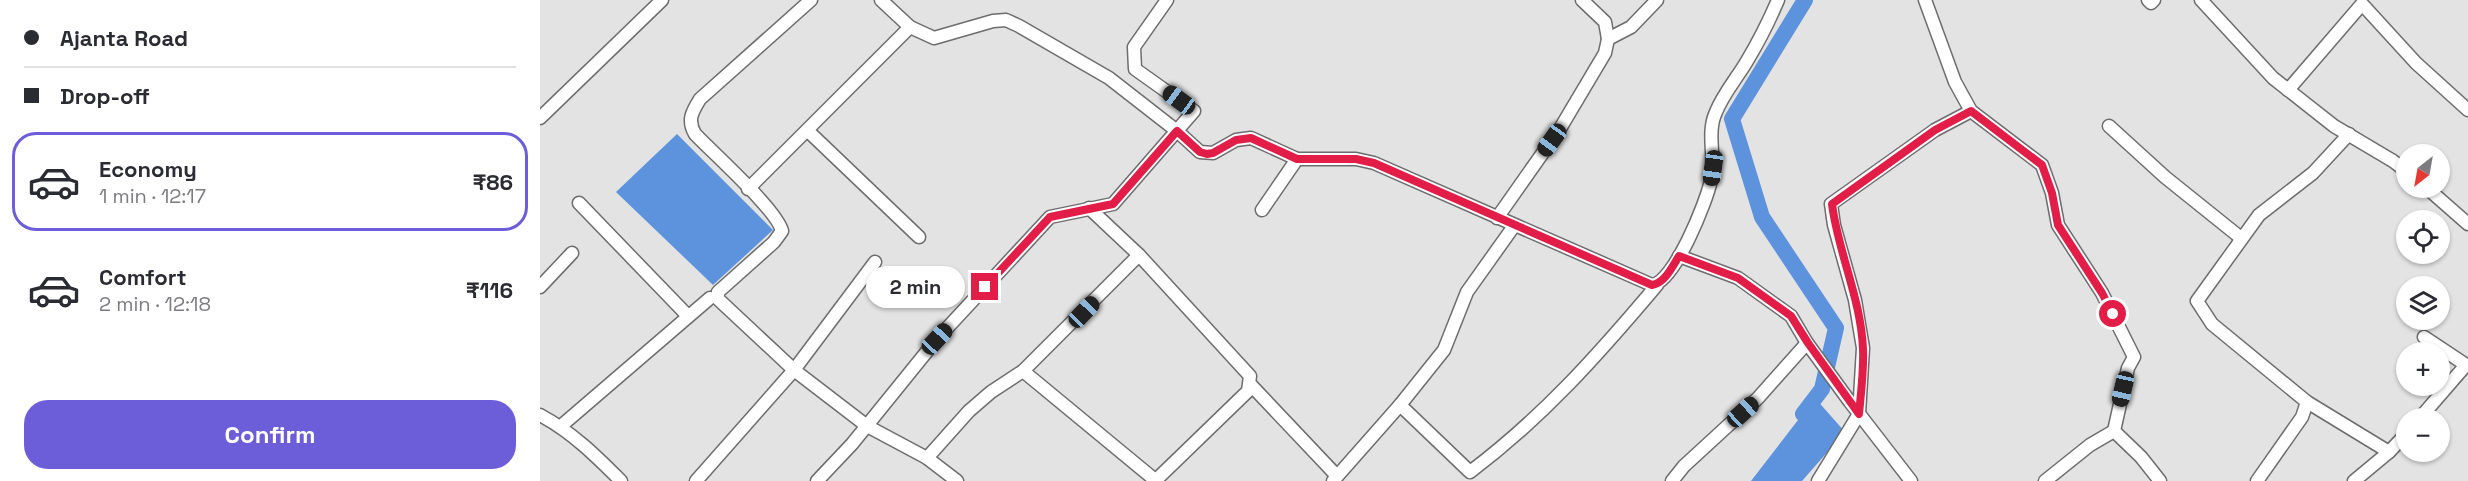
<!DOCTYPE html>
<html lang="en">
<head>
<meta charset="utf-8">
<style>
  body { margin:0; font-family:"Space Grotesk",sans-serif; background:#f7f7f7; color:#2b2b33; height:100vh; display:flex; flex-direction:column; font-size:22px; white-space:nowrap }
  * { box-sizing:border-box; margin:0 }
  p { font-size:20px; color:#7c7c81 }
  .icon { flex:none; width:33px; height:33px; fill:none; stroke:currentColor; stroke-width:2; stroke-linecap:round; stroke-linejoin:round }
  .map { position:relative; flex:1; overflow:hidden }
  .details { display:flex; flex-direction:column; background:#fff; width:540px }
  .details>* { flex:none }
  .hud { display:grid; align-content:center; height:132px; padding:0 24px; background:#fff }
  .needle { width:39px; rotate:211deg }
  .fabs { position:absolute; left:1856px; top:144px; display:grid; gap:12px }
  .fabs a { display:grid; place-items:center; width:54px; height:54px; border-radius:50%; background:#fff; box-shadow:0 2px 4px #0004; font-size:30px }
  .end { position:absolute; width:27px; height:27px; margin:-14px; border:8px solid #e11d48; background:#fff; box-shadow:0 0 0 3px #fff }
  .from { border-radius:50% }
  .bubble { position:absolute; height:42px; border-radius:21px; background:#fff; box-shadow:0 2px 4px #0004; font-size:20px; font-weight:800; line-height:42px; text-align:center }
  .car { position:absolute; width:18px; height:36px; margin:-18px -9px; border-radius:8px; box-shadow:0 0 4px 2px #0007; background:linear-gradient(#222 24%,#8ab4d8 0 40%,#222 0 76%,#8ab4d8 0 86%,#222 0) }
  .hud b { display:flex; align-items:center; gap:21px; height:57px; font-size:22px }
  .hud b+b { border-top:2px solid #e1e1e2 }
  .hud i { width:15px; height:15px; background:#2b2b33 }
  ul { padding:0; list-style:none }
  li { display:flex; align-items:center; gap:18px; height:99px; margin:0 12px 9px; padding:0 12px; border:3px solid transparent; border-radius:24px }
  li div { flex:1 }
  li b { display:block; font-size:22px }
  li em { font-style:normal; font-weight:800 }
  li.active { border-color:#6c5ed8 }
  li>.icon { width:54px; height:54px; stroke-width:1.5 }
  .action { display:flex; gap:12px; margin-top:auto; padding:12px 24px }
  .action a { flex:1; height:69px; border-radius:24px; background:#6c5ed8; color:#fff; font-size:24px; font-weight:800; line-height:69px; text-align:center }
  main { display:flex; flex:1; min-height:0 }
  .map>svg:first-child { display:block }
  .water { fill:#5d92dc }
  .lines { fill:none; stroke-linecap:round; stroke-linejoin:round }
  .canal { stroke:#5d92dc; stroke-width:16 }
  .minor-casing { stroke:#6d6d6e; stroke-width:15 }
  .minor { stroke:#fff; stroke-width:12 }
  .route { stroke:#e11d48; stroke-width:8 }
</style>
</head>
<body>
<main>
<section class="details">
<div class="hud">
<b><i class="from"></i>Ajanta Road</b>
<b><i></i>Drop-off</b>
</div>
<ul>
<li class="active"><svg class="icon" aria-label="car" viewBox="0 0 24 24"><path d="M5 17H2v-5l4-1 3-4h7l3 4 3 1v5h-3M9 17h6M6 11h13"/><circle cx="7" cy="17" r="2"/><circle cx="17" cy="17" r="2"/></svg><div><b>Economy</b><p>1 min · 12:17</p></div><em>₹86</em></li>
<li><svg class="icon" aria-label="car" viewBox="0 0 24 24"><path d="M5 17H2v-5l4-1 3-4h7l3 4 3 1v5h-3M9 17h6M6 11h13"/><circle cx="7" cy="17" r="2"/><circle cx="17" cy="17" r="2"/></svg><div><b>Comfort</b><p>2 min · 12:18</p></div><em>₹116</em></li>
</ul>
<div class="action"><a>Confirm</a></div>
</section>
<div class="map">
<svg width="1928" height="481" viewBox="0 0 1928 481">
  <rect width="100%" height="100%" fill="#e3e3e4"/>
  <g class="water">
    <polygon points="137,134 233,230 173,285 76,192"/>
    <polygon points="1275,398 1305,432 1262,481 1211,481"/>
  </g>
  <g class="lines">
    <polyline class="canal" points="1263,414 1282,389 1296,328 1222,217 1192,119 1265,0"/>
    <g class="minor-casing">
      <g id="minor">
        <path d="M271,0L160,99C152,112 147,120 155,134C173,153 237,210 242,231L234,242L178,292V299L254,370L327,426L387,458L417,481"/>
        <path d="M341,0L370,27L394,38L453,21L466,20L479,26L569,78L637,131L660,152L673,153L696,140L711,138L757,159H816L834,163L1112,285C1134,283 1167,201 1171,180C1176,158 1166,133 1176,112C1183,94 1197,78 1207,61C1219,41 1229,21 1238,0"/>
        <polyline points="1385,0 1415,82 1431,111 1502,165 1512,193 1518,225 1562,293 1594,357 1588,368 1574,431 1601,457 1620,481"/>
        <polyline points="1608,0 1611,3 1614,0"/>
        <polyline points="1661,0 1733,78 1794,126 1853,161 1866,171"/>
        <polyline points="1068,39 1091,27 1117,0"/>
        <polyline points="1748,90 1822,4 1876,63 1928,110"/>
        <polyline points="0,118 122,0"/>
        <polyline points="1569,126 1625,177 1701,238"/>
        <polyline points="268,131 379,237"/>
        <polyline points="1887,188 1928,224"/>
        <polyline points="208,189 370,27"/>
        <polyline points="39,203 148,316"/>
        <polyline points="549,208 599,255 710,376 708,391 615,481"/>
        <polyline points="722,210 757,159"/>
        <polyline points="957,218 1021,127 1065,53 1068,39 1065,22 1042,0"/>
        <polyline points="1139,256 1198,278 1251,316 1267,343 1310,402 1371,481"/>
        <polyline points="0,287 32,253"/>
        <polyline points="483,371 615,480"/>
        <polyline points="710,384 797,476"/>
        <polyline points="1767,402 1849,452"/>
        <path d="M860,405L930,472C1003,417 1058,355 1117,285"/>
        <path d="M0,415C32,432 56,456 81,481"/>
        <polyline points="1880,418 1926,365 1884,337"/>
        <polyline points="21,426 170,298"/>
        <polyline points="387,458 429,411 451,392 483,371 599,255"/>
        <polyline points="156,481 254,370 335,262"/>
        <polyline points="277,481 312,444 397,339 510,217 573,204 654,111 595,69 594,47 627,0"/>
        <polyline points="793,481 860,405 904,350 927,292 974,226"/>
        <polyline points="1132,481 1144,466 1218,398 1267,343"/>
        <polyline points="1278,481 1319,414 1323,348 1315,300 1294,225 1291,204 1395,130 1431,111"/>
        <polyline points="1505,481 1550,445 1574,431"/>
        <polyline points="1717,481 1762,417 1767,402 1672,324 1657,301 1719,215 1773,173 1809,134"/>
        <polyline points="1814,481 1849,452 1866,434"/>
      </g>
    </g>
    <use href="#minor" class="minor"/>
  </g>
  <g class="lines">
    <path class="route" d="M445,287L510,217L573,204L637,131L660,152L667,154L673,153L696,140L711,138L757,159H816L834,163L1112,285C1125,283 1132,267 1139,256L1198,278L1251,316L1268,343L1319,414C1321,392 1324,370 1323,349C1321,299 1298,252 1292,204L1395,130L1431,111L1502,165L1512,193L1518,225L1562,293L1573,314"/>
  </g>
</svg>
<div class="fabs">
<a><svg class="needle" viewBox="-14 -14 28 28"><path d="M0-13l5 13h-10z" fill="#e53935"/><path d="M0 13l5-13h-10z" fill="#7c7c81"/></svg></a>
<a><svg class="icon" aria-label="locate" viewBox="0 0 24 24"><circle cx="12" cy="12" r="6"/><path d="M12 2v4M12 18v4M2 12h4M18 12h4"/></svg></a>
<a><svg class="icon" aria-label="layers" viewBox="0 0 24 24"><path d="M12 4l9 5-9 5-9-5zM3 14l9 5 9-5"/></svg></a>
<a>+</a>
<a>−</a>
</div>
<i class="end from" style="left:1573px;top:314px"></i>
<i class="end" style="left:445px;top:287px"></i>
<div class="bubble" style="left:326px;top:266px;width:99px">2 min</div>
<i class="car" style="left:639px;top:100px;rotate:306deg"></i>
<i class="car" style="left:1012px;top:140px;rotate:216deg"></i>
<i class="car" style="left:1173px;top:168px;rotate:188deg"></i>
<i class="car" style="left:544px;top:312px;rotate:44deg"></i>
<i class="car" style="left:397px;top:339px;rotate:43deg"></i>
<i class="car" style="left:1583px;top:389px;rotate:193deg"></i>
<i class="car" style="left:1203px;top:412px;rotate:48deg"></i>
</div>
</main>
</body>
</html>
